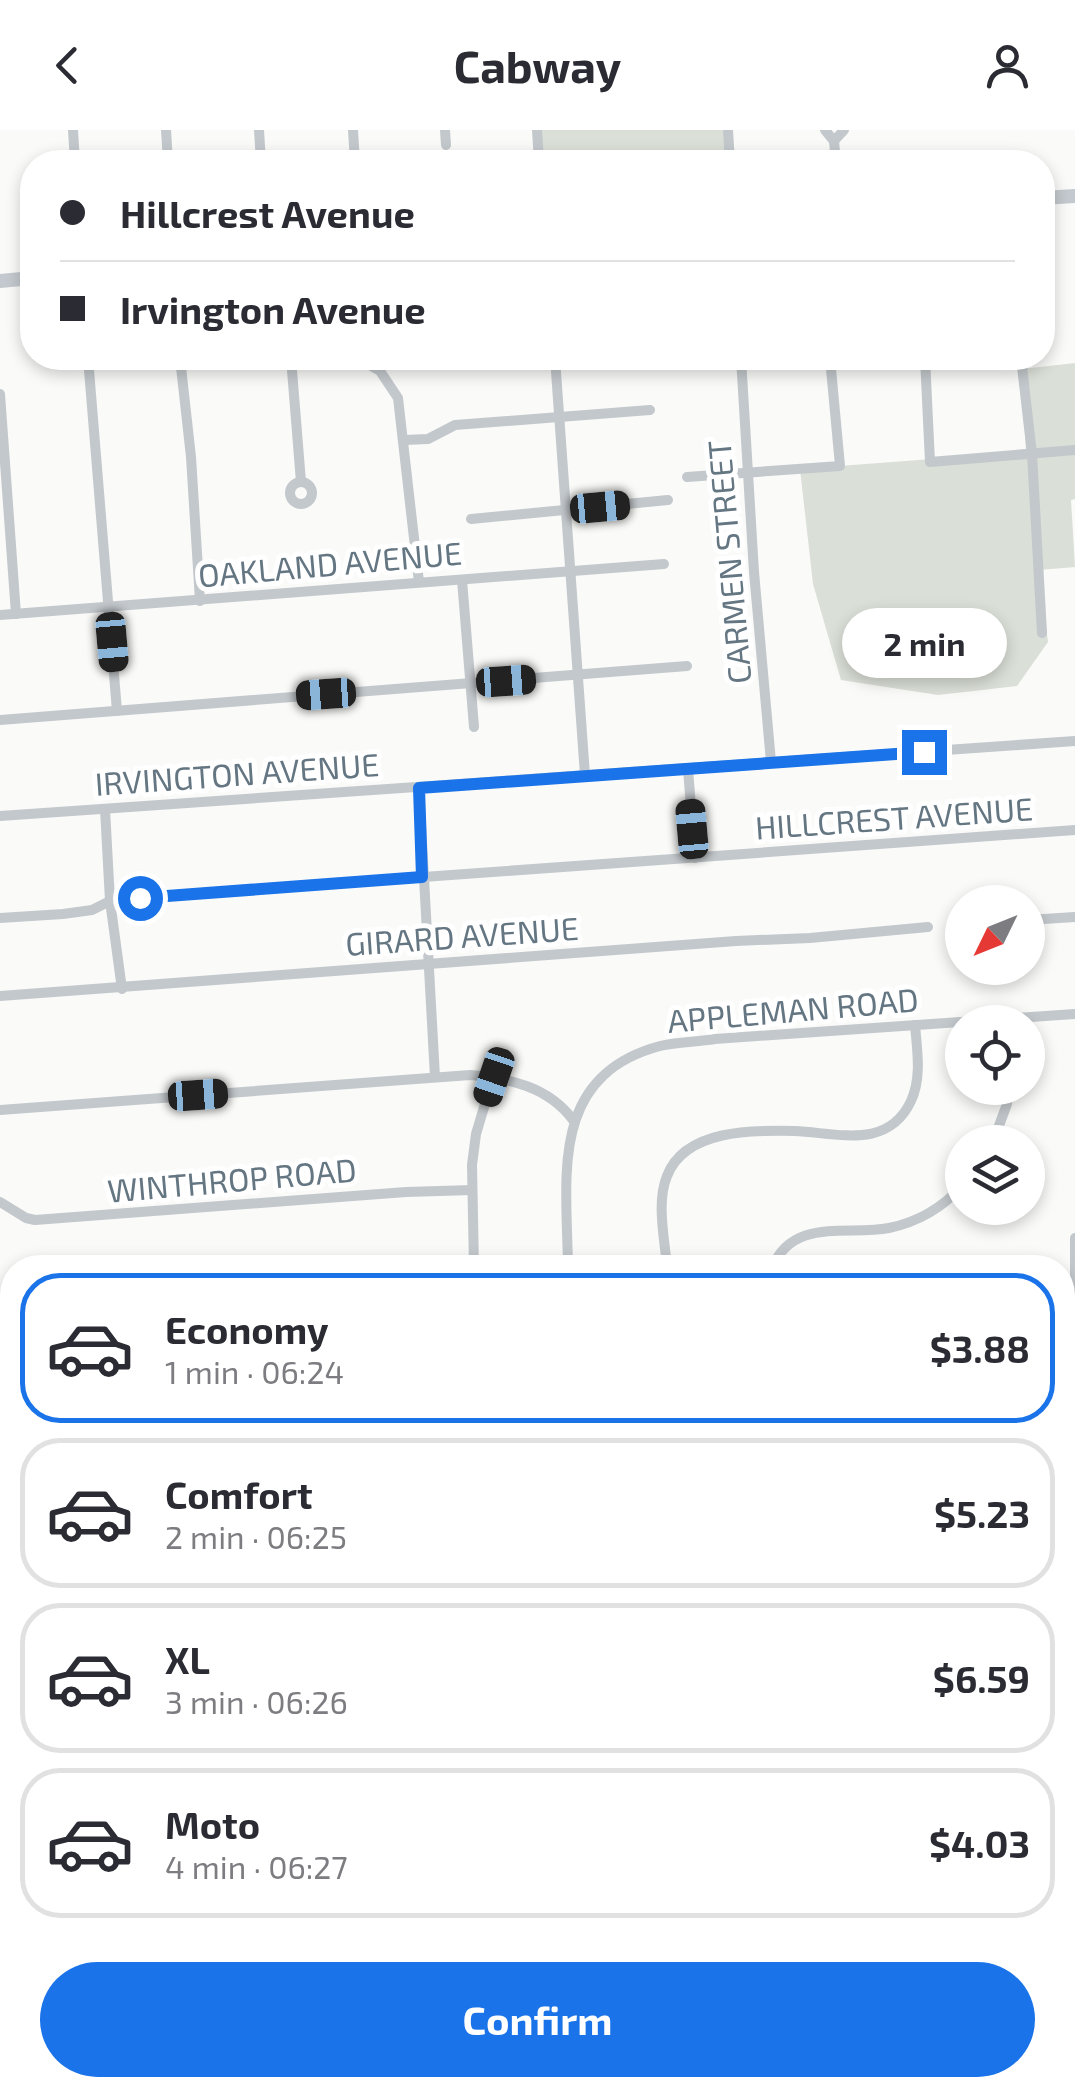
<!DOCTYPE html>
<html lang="en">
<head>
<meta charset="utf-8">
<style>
  body { margin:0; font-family:"Exo 2",sans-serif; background:#f2f2f3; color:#2b2b33; height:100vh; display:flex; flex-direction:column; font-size:38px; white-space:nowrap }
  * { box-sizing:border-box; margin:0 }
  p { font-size:32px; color:#7c7c81 }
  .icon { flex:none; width:55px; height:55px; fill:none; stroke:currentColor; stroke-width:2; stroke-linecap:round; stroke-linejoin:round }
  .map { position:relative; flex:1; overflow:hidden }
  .side { position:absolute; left:0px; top:1125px; width:1075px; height:842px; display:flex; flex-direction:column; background:#fff; border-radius:40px 40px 0 0; box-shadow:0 5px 15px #0003 }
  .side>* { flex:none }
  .hud { position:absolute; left:20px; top:20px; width:1035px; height:220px; border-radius:40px; box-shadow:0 5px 15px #0003; display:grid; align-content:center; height:220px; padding:0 40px; background:#fff }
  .needle { width:65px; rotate:227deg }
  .controls { position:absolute; left:945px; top:755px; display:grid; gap:20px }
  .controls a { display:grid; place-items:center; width:100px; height:100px; border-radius:50%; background:#fff; box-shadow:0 5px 15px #0003; font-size:50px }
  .end { position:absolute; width:45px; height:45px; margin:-22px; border:12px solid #1a73e8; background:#fff; box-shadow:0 0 0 5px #fff }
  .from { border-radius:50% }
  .bubble { position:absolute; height:70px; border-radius:35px; background:#fff; box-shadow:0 5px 15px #0003; font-size:32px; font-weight:700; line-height:70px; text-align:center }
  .car { position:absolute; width:30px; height:60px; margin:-30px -15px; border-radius:12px; box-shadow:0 0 8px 2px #0007; background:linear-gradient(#222 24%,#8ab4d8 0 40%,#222 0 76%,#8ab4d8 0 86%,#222 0) }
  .hud b { display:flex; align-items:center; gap:35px; height:95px; font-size:38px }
  .hud b+b { border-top:2px solid #e1e1e2 }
  .hud i { width:25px; height:25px; background:#2b2b33 }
  ul { padding:18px 0 0; list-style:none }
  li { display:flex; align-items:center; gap:30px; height:150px; margin:0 20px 15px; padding:0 20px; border:5px solid #e1e1e2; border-radius:40px }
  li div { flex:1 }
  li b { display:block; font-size:38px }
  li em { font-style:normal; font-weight:700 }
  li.on { border-color:#1a73e8 }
  li>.icon { width:90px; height:90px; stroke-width:1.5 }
  .button { display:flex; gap:20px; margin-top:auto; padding:20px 40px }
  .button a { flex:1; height:115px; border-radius:60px; background:#1a73e8; color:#fff; font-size:40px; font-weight:700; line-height:115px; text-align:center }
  header { display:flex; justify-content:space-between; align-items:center; height:130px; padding:0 40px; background:#fff; font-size:45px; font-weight:700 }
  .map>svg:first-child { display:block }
  .green { fill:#dadfd7 }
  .water { fill:#bbc7cb }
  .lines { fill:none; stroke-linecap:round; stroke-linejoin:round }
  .street { stroke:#c3c8cc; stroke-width:10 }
  .secondary { stroke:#c3c9ce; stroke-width:14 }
  .primary { stroke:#c3c9ce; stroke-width:15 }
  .route { stroke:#1a73e8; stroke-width:12 }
  .labels { text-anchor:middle; stroke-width:10; stroke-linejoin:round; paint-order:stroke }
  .street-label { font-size:32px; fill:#657683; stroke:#fff }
</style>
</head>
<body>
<header><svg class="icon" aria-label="back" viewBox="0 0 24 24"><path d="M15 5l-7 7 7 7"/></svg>Cabway<svg class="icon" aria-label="person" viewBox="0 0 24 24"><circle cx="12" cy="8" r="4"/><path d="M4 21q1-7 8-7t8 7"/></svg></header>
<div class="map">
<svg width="1075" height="1966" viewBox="0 0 1075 1966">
  <rect width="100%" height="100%" fill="#fafaf8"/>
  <g class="green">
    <polygon points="539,0 727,0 729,32 542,32"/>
    <polygon points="1075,233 1075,369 1071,370 1075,437 1039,440 1048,512 1017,556 938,565 841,550 813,454 800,339 1026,322 1022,239"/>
    <polygon points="0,1704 12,1752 12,1955 37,1955 36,1966 0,1966"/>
    <polygon points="1075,1734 1075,1857 1063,1852 1063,1752"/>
    <polygon points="430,1955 530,1955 531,1966 407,1966"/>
  </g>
  <g class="water">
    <polygon points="0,1601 12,1637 12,1752 0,1704"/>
    <polygon points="37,1955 76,1955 75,1966 36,1966"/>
  </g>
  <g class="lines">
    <g class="street">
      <polyline points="73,0 75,32"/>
      <polyline points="166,0 168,32"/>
      <polyline points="259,0 261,32"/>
      <polyline points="353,0 355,32"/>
      <polyline points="445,0 446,15"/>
      <polyline points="537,0 539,32"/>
      <polyline points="728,0 730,32"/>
      <polyline points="825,0 834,11 844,0"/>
      <polyline points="834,11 836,32"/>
      <polyline points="88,228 117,581"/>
      <polyline points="180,228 191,327 200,471"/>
      <polyline points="291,228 301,352"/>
      <polyline points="357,228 380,241 398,268 419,452"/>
      <polyline points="555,228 585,645"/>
      <polyline points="741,228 754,442 771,632"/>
      <polyline points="925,228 930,332 1075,320"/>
      <polyline points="1021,228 1032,324 1042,503"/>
      <polyline points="183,235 261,228"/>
      <polyline points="0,264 16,484"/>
      <polyline points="404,310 428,309 455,295 650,280"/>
      <polyline points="687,347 840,336 830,228"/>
      <circle cx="301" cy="363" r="11"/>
      <polyline points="471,389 668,370"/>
      <polyline points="462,450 474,597"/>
      <polyline points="0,485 664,434"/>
      <polyline points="0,590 687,536"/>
      <polyline points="688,639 695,728"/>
      <polyline points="419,658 435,947"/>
      <polyline points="105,679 110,771 122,859"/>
      <polyline points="0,686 1075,611"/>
      <polyline points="0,788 63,784 92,780 110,771 201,763 1075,700"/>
      <polyline points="1028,790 1075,787"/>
      <polyline points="0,866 736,811 810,808 928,797"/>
      <path d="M0,980L470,945C509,948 549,957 573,990"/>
      <polyline points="993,1012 1007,974 1009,958"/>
      <polyline points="0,1072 26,1088 35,1090 406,1062 472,1060"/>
      <polyline points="1075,1108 1075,1187"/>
      <polyline points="474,1138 472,1035 476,1004 493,947"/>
      <path d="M568,1138C567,1047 548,946 660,916C677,912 697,912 715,909L1075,884"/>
      <path d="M667,1138C665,1110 656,1073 667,1046C685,999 753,1000 795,1001C838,1003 888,1020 911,971C922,947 917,920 915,895"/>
      <path d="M772,1138C793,1087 847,1106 889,1098C918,1092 943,1077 962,1056"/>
      <polyline points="0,1194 12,1193"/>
      <polyline points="1062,1235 1075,1207"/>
      <polyline points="0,1283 12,1282"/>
      <polyline points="1062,1359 1075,1358"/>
      <polyline points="0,1374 12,1373"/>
      <polyline points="1062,1520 1075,1519"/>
      <polyline points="1062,1680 1075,1672"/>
      <polyline points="1062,1766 1075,1772"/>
      <polyline points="580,1955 580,1966"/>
      <polyline points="607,1955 607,1966"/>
      <polyline points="784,1955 785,1966"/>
      <polyline points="939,1966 1042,1958 1075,1959"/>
      <polyline points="1071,1966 1075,1944"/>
    </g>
    <g class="secondary">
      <polyline points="1042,68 1075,66"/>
      <polyline points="0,151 32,148"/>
    </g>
    <g class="primary">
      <polyline points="0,1427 12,1468"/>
      <polyline points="0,1472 12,1521"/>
      <polyline points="114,1955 114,1966"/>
      <polyline points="128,1955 128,1966"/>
      <polyline points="146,1955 159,1964"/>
    </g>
  </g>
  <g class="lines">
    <polyline class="route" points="140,768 422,747 419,658 924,622"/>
  </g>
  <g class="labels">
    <g class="street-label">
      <text transform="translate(730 432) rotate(-95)" y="11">CARMEN STREET</text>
      <text transform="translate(330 435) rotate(-5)" y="11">OAKLAND AVENUE</text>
      <text transform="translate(237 645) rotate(-4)" y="11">IRVINGTON AVENUE</text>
      <text transform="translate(894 689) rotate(-4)" y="11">HILLCREST AVENUE</text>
      <text transform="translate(462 807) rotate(-4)" y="11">GIRARD AVENUE</text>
      <text transform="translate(793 881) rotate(-5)" y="11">APPLEMAN ROAD</text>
      <text transform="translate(232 1051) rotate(-5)" y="11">WINTHROP ROAD</text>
    </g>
  </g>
</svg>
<div class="controls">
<a><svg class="needle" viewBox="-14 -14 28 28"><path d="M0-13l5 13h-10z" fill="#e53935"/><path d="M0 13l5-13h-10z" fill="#7c7c81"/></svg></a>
<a><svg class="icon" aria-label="locate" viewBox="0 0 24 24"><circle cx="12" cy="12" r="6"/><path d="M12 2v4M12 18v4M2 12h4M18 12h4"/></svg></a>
<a><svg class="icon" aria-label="layers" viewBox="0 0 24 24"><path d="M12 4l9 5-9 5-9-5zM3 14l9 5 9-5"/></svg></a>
</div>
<i class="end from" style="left:140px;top:768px"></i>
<i class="end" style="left:924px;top:622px"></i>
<div class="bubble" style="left:842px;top:478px;width:165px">2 min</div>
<i class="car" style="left:600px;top:377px;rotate:85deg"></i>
<i class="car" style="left:112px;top:512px;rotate:175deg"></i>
<i class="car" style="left:506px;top:551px;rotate:86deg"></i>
<i class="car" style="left:326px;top:564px;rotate:266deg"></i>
<i class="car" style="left:692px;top:699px;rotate:355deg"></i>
<i class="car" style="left:494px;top:947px;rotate:199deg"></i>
<i class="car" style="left:198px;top:965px;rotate:86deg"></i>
<div class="hud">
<b><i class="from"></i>Hillcrest Avenue</b>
<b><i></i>Irvington Avenue</b>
</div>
<section class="side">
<ul>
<li class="on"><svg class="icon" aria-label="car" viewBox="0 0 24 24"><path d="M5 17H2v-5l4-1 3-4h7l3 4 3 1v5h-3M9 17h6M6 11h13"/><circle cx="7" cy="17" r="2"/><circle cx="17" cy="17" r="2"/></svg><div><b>Economy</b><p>1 min · 06:24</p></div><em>$3.88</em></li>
<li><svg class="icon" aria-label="car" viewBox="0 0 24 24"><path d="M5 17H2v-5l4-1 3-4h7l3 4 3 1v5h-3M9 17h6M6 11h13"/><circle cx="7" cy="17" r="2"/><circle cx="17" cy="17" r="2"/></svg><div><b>Comfort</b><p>2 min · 06:25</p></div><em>$5.23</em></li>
<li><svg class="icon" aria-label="car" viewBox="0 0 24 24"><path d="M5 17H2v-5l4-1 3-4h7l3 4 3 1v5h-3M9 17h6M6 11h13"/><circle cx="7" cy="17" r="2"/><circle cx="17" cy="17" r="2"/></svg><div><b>XL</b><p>3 min · 06:26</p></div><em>$6.59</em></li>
<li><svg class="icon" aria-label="car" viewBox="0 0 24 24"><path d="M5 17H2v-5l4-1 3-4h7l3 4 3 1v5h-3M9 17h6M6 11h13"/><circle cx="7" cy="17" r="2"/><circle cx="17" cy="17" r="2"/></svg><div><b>Moto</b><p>4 min · 06:27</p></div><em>$4.03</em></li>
</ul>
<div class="button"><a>Confirm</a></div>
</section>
</div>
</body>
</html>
